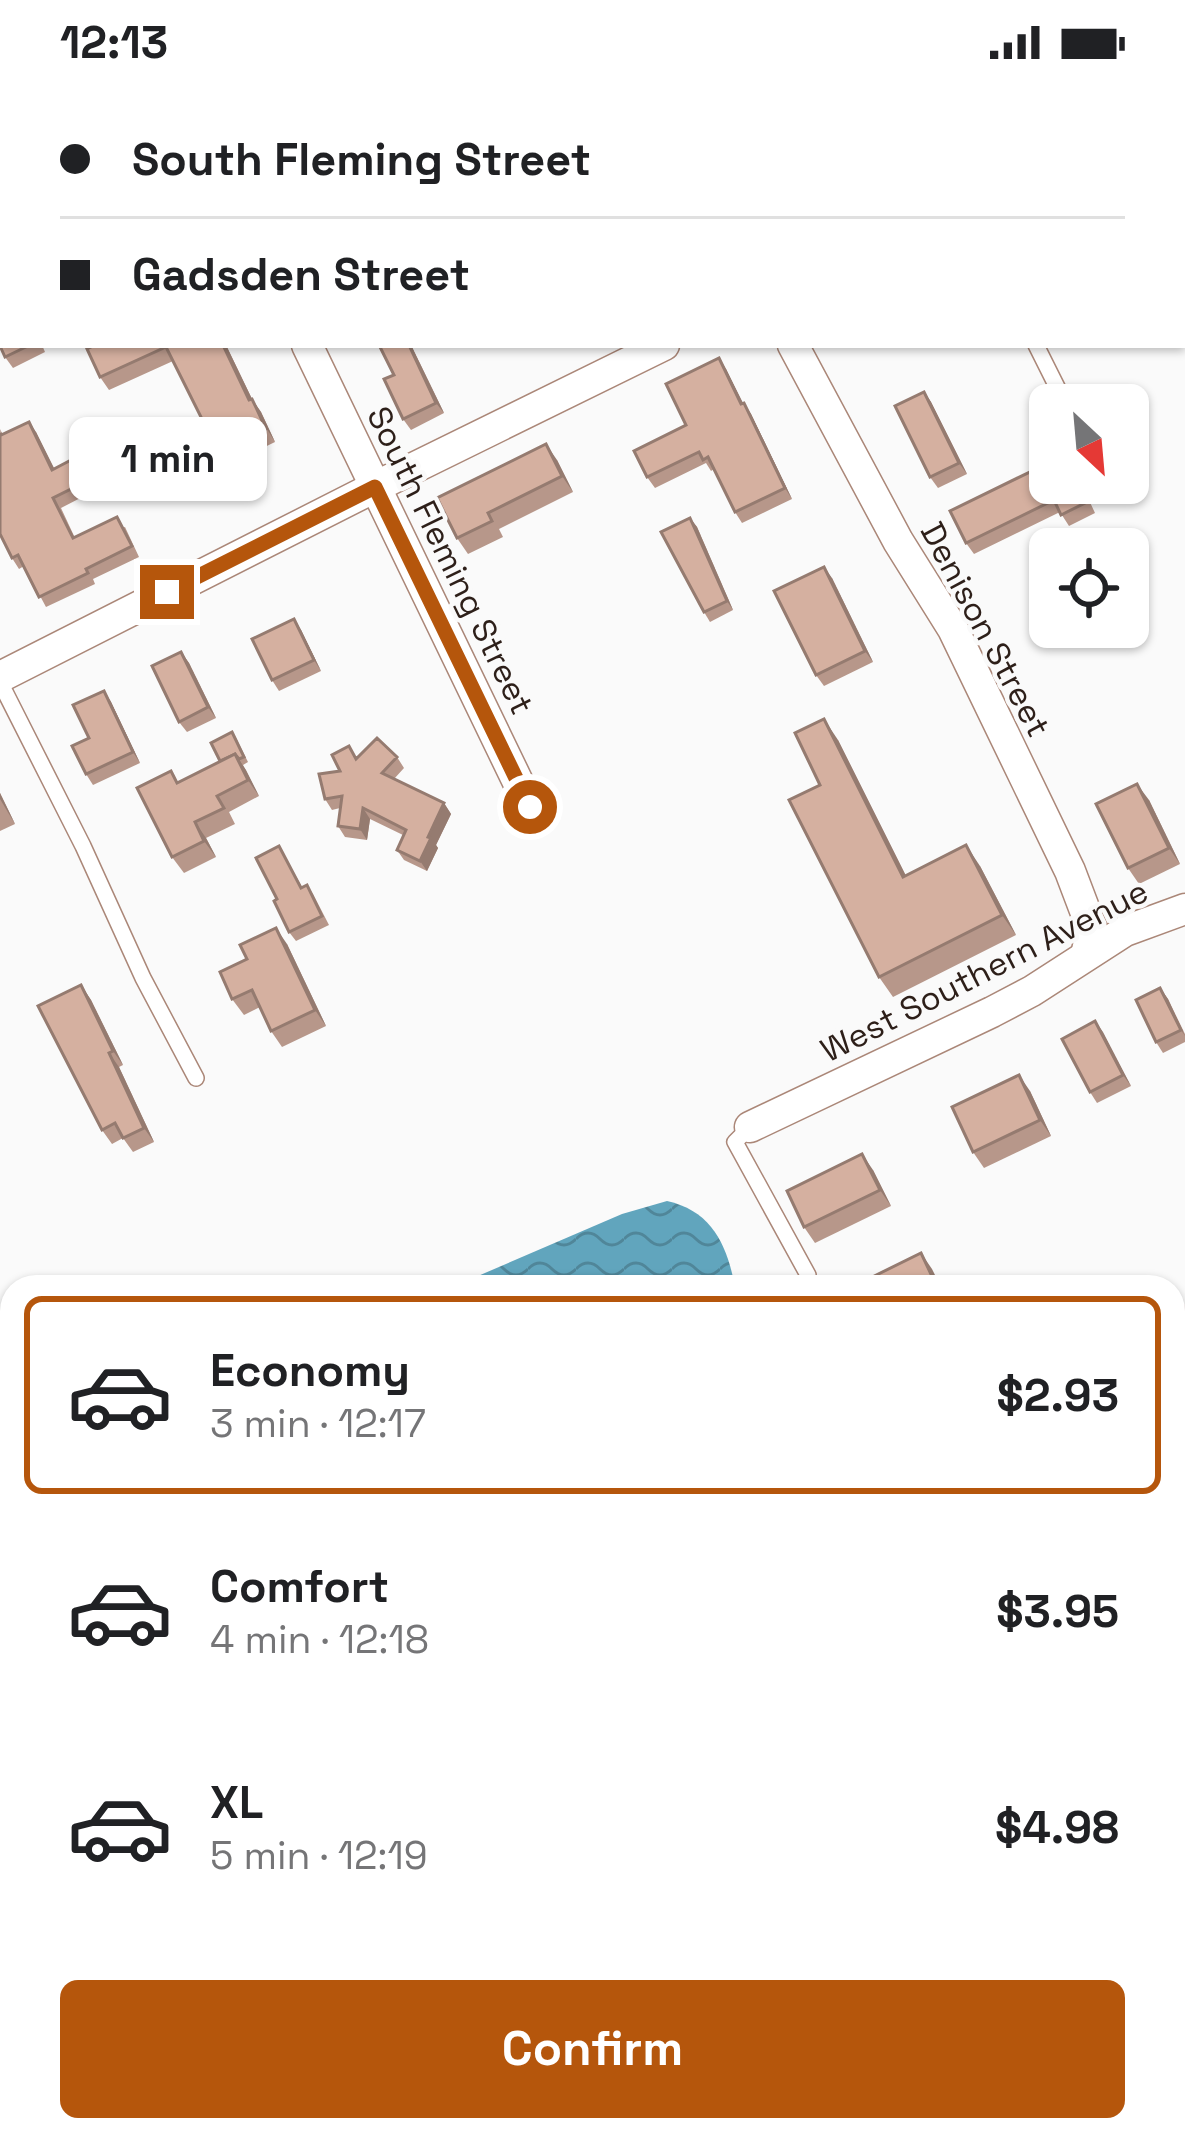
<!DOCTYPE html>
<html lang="en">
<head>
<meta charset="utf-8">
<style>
  body { margin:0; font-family:"Space Grotesk",sans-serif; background:#f6f6f6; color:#202124; height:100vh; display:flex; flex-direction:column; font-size:45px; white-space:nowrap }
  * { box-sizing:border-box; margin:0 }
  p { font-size:39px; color:#757577 }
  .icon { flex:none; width:66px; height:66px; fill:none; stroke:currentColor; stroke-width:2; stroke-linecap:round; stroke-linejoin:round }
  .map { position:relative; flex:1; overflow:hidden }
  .drawer { position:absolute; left:0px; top:1191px; width:1185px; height:867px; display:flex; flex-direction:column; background:#fff; border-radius:36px 36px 0 0; box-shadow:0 3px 9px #0004 }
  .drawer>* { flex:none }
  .top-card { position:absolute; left:0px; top:0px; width:1185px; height:264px; box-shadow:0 3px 9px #0004; display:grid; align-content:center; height:264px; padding:0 60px; background:#fff }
  .needle { width:78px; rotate:154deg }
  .fabs { position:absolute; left:1029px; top:300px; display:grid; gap:24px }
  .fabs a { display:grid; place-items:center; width:120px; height:120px; border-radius:18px; background:#fff; box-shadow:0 3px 9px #0004; font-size:60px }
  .end { position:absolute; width:54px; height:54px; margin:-27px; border:15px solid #b5560c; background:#fff; box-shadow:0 0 0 6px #fff }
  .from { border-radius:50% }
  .bubble { position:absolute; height:84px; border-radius:18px; background:#fff; box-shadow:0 3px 9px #0004; font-size:39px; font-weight:700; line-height:84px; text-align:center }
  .top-card b { display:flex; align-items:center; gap:42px; height:114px; font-size:45px }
  .top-card b+b { border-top:3px solid #e0e0e0 }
  .top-card i { width:30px; height:30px; background:#202124 }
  ul { padding:21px 0 0; list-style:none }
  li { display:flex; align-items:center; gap:36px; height:198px; margin:0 24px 18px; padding:0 36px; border:6px solid transparent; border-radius:18px }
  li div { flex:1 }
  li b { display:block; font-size:45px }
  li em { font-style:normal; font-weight:700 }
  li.current { border-color:#b5560c }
  li>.icon { width:108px; height:108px; stroke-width:1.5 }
  .action { display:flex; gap:24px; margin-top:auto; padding:24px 60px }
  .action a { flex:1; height:138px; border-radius:18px; background:#b5560c; color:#fff; font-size:48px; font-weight:700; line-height:138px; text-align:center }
  .status { display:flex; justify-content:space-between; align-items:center; height:84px; padding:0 60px; background:#fff; direction:ltr }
  .status svg { height:33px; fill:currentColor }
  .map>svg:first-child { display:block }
  .industrial { fill:#fcecec }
  .water { fill:url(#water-waves) }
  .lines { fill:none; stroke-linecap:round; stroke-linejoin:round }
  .lane-casing { stroke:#ab8778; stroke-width:18 }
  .street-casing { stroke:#ab8778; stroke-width:33 }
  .lane { stroke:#fff; stroke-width:15 }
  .street { stroke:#fff; stroke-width:30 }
  .wall { fill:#b7978a }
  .shaded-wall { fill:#957b70 }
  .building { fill:#d5b0a0; stroke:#957b70; stroke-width:3 }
  .route { stroke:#b5560c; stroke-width:15 }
  .labels { text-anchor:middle; stroke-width:9; stroke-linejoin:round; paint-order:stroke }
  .street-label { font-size:33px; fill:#2d1f19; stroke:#fafafa }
</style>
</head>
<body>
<div class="status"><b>12:13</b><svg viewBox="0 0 49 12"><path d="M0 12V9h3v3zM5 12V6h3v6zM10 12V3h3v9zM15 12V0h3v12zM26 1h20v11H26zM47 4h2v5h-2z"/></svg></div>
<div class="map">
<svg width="1185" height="2056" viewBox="0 0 1185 2056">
  <defs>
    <pattern id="water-waves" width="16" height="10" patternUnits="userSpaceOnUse" patternTransform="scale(3)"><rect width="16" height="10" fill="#61a5bd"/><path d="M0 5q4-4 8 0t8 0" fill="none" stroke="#508699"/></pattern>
  </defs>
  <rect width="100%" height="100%" fill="#fafafa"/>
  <polygon class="industrial" points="1185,1219 1185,2056 277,2056 272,2046 1173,2046 1173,1261"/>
  <path class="water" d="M667,1117C712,1127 727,1161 735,1203H462L471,1195L622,1130Z"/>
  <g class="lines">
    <g class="lane-casing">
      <g id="lane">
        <polyline points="904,0 906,3"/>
        <polyline points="1036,261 1066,321"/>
        <polyline points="0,598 83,762 143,894 196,994"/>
        <polyline points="750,1043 735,1058 808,1191"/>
        <polyline points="0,2004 12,2028"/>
        <polyline points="21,2046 26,2056"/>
      </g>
    </g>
    <g class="street-casing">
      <g id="street">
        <polyline points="181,0 182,3"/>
        <polyline points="661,0 662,3"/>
        <polyline points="1158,0 1160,3"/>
        <polyline points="1182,6 1185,5"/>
        <polyline points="1182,41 1185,47"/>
        <polyline points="307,261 530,723"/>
        <polyline points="793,261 898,457 953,545 1070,787 1092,845 1086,871"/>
        <polyline points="0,593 375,403 664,261"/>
        <polyline points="750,1043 992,928 1032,907 1125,847 1185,825"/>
        <polyline points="227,2046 232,2056"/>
      </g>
    </g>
    <use href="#lane" class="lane"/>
    <use href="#street" class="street"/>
  </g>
  <g class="wall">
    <polygon points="462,0 541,0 535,3 456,3"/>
    <polygon points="979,0 1071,0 1072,3 973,3"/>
    <polygon points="3,261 42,261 45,268 13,284 5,273"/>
    <polygon points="226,261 252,315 261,328 275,358 187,401 178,388 204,339 173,277 109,306 100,293 87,265"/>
    <polygon points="411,261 444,329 411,346 403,335 394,291"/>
    <polygon points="726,285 743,320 751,330 792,415 742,439 735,428 714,385 711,387 706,379 655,404 647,393"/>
    <polygon points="924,308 931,318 967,390 938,404 930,393"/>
    <polygon points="0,345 3,351 36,348 54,385 73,375 81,386 92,408 61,424 75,454 125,443 139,473 93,495 95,500 46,523 24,482 19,485 12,474"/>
    <polygon points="557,376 573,408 499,445 503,453 468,470 457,454 437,414"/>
    <polygon points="1081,399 1095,429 1069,442 1060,428 974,470 966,459"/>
    <polygon points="690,434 697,443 733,526 710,538 704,528"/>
    <polygon points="832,494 873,578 824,602 816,591"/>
    <polygon points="301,546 321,587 279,607 272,596"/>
    <polygon points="181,568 189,579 216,634 187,648 179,638"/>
    <polygon points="104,607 111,618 140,679 93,701 86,690 89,654"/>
    <polygon points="236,654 248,678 243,681 259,712 229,728 235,740 206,754 216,773 184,789 172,773 178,698 220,677"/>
    <polygon points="838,656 906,792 980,782 1016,851 893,913 879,893 820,701"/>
    <polygon points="397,673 404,684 394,695 444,719 451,730 436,761 438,764 427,787 404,776 397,766 403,751 370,735 367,756 345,753 338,742 340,724 332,726 325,715 340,687 357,674"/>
    <polygon points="0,709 15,740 0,747"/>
    <polygon points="1149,716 1180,780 1139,800 1128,784"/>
    <polygon points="279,762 302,803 307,801 313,810 329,841 296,857 289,848 277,815"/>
    <polygon points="287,860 326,942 282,963 271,947 260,923 244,931 232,915"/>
    <polygon points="81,901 91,916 123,981 119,983 154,1058 133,1068 123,1054 112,1060 102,1046"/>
    <polygon points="1160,904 1168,915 1185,950 1185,958 1163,969 1156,958"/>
    <polygon points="1095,937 1131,1002 1097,1019 1090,1008"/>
    <polygon points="1030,1007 1051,1052 984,1084 973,1068"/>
    <polygon points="873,1086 891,1122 815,1159 804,1143"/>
    <polygon points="1185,1551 1185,1802 1173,1799 1173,1594"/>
    <polygon points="12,1738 12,1836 10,1837 0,1822 0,1742"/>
    <polygon points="85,2046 154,2046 135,2055"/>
  </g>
  <g class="shaded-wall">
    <polygon points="223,261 226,261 252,315 261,328 275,358 249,316"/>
    <polygon points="409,261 411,261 444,329 436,319"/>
    <polygon points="719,274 726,285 749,331 741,320"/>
    <polygon points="924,308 931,318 967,390 959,379"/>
    <polygon points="744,319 751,330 792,415 785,404"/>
    <polygon points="29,338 36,348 60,396 52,386"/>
    <polygon points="546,360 557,376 573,408 562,392"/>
    <polygon points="690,434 697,443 733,526 727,517"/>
    <polygon points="824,483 832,494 873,578 865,567"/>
    <polygon points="294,535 301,546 321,587 314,576"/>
    <polygon points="181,568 189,579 216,634 208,623"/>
    <polygon points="104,607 111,618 140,679 133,668"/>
    <polygon points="824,635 838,656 917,814 903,793"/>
    <polygon points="235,670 246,686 259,712 248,696"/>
    <polygon points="1137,700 1149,716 1180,780 1169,764"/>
    <polygon points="0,709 15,740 0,715"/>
    <polygon points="444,719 451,730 436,761 438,764 427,787 420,777 428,753"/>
    <polygon points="363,724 370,735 367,756 360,745"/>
    <polygon points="195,738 206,754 216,773 204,757"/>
    <polygon points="966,761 980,782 1016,851 1002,831"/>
    <polygon points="276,844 287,860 326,942 315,926"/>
    <polygon points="81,901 91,916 123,981 113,967"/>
    <polygon points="1160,904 1168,915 1185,952 1181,946"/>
    <polygon points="1095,937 1103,948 1131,1002 1123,991"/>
    <polygon points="109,969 119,983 154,1058 144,1044"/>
    <polygon points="1019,991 1030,1007 1051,1052 1040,1036"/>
    <polygon points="862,1070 873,1086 891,1122 880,1106"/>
    <polygon points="921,1169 932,1185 941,1203 937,1203"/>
  </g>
  <g class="building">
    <polygon points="36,0 102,0 96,3 37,3"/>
    <polygon points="309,0 377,0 376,3 308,3"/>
    <polygon points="462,0 514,0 508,3 456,3"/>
    <polygon points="745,0 799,0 800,3 747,3"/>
    <polygon points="814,0 868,0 869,3 808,3"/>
    <polygon points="979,0 1050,0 1044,3 973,3"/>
    <polygon points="3,242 3,261 30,261 5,273 0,262 0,243"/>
    <polygon points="95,261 223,261 249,316 252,315 266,345 178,388 164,358 204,339 166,263 100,293 87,265"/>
    <polygon points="379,261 409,261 436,319 403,335 384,295 394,291"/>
    <polygon points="719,274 741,320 744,319 785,404 735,428 708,373 703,376 699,368 647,393 634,367 686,341 666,300"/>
    <polygon points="924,308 959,379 930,393 895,322"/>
    <polygon points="29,338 52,386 73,375 85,398 53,414 73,454 117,433 132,462 86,485 88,489 39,513 18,471 12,474 0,450 0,349 1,351"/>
    <polygon points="546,360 562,392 488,429 492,437 457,454 437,414"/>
    <polygon points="1050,361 1050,399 1078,399 1087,418 1061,431 1054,416 966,459 950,427 1038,384 1032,370"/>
    <polygon points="690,434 727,517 704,528 661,448"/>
    <polygon points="824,483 865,567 816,591 774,507"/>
    <polygon points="294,535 314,576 272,596 252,555"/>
    <polygon points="181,568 208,623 179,638 152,582"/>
    <polygon points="104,607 133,668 86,690 72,662 89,654 73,621"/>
    <polygon points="824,635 903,793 966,761 1002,831 879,893 789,716 820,701 795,649"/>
    <polygon points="232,648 244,673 239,675 235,670 220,677 211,659"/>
    <polygon points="377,654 397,673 382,689 444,719 428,753 431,754 420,777 397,766 406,746 363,724 360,745 338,742 342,712 325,715 319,690 340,687 332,671 349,662 356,675"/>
    <polygon points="235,670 248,696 217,712 224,724 195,738 204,757 172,773 137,704 171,687 177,699"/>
    <polygon points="1137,700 1169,764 1128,784 1096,720"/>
    <polygon points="279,762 301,804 307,801 322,832 289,848 274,817 277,815 256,774"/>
    <polygon points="276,844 315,926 271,947 252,906 232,915 220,888 247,875 240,861"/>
    <polygon points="81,901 113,967 109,969 144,1044 123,1054 115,1039 102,1046 38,922"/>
    <polygon points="1160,904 1181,946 1156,958 1136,916"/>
    <polygon points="1095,937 1123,991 1090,1008 1062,955"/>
    <polygon points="1019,991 1040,1036 973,1068 952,1023"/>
    <polygon points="862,1070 880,1106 804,1143 787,1107"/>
    <polygon points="921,1169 937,1203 852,1203"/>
    <polygon points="1185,1551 1185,1786 1173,1782 1173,1594"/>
    <polygon points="11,1736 12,1739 12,1826 7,1816 0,1820 0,1742"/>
    <polygon points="85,2046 128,2046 133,2056 90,2056"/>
  </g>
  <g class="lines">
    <polyline class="route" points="167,508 375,403 530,723"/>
  </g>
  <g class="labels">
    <g class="street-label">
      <text transform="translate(451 476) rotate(64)" y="12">South Fleming Street</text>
      <text transform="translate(986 545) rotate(62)" y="12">Denison Street</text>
      <text transform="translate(984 886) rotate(-27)" y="12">West Southern Avenue</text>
    </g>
  </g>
</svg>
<div class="fabs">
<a><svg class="needle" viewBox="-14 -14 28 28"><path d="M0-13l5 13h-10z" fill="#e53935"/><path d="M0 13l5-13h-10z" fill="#757577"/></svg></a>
<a><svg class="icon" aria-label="locate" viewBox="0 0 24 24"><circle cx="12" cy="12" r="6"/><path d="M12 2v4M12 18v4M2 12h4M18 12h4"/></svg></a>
</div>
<i class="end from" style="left:530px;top:723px"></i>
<i class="end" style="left:167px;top:508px"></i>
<div class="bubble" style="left:69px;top:333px;width:198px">1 min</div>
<div class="top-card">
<b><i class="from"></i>South Fleming Street</b>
<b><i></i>Gadsden Street</b>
</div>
<section class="drawer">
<ul>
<li class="current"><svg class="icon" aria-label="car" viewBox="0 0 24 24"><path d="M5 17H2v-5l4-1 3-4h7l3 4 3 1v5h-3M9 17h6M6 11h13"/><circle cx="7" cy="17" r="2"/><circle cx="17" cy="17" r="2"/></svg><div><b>Economy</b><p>3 min · 12:17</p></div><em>$2.93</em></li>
<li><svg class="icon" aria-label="car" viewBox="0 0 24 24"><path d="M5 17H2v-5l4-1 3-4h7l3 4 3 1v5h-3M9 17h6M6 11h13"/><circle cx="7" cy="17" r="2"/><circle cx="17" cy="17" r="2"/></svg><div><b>Comfort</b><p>4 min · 12:18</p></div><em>$3.95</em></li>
<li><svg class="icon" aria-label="car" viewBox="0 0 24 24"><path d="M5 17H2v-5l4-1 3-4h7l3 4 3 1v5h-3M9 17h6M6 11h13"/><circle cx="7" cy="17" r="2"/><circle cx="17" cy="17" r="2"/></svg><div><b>XL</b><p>5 min · 12:19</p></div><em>$4.98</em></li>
</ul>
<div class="action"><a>Confirm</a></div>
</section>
</div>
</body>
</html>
